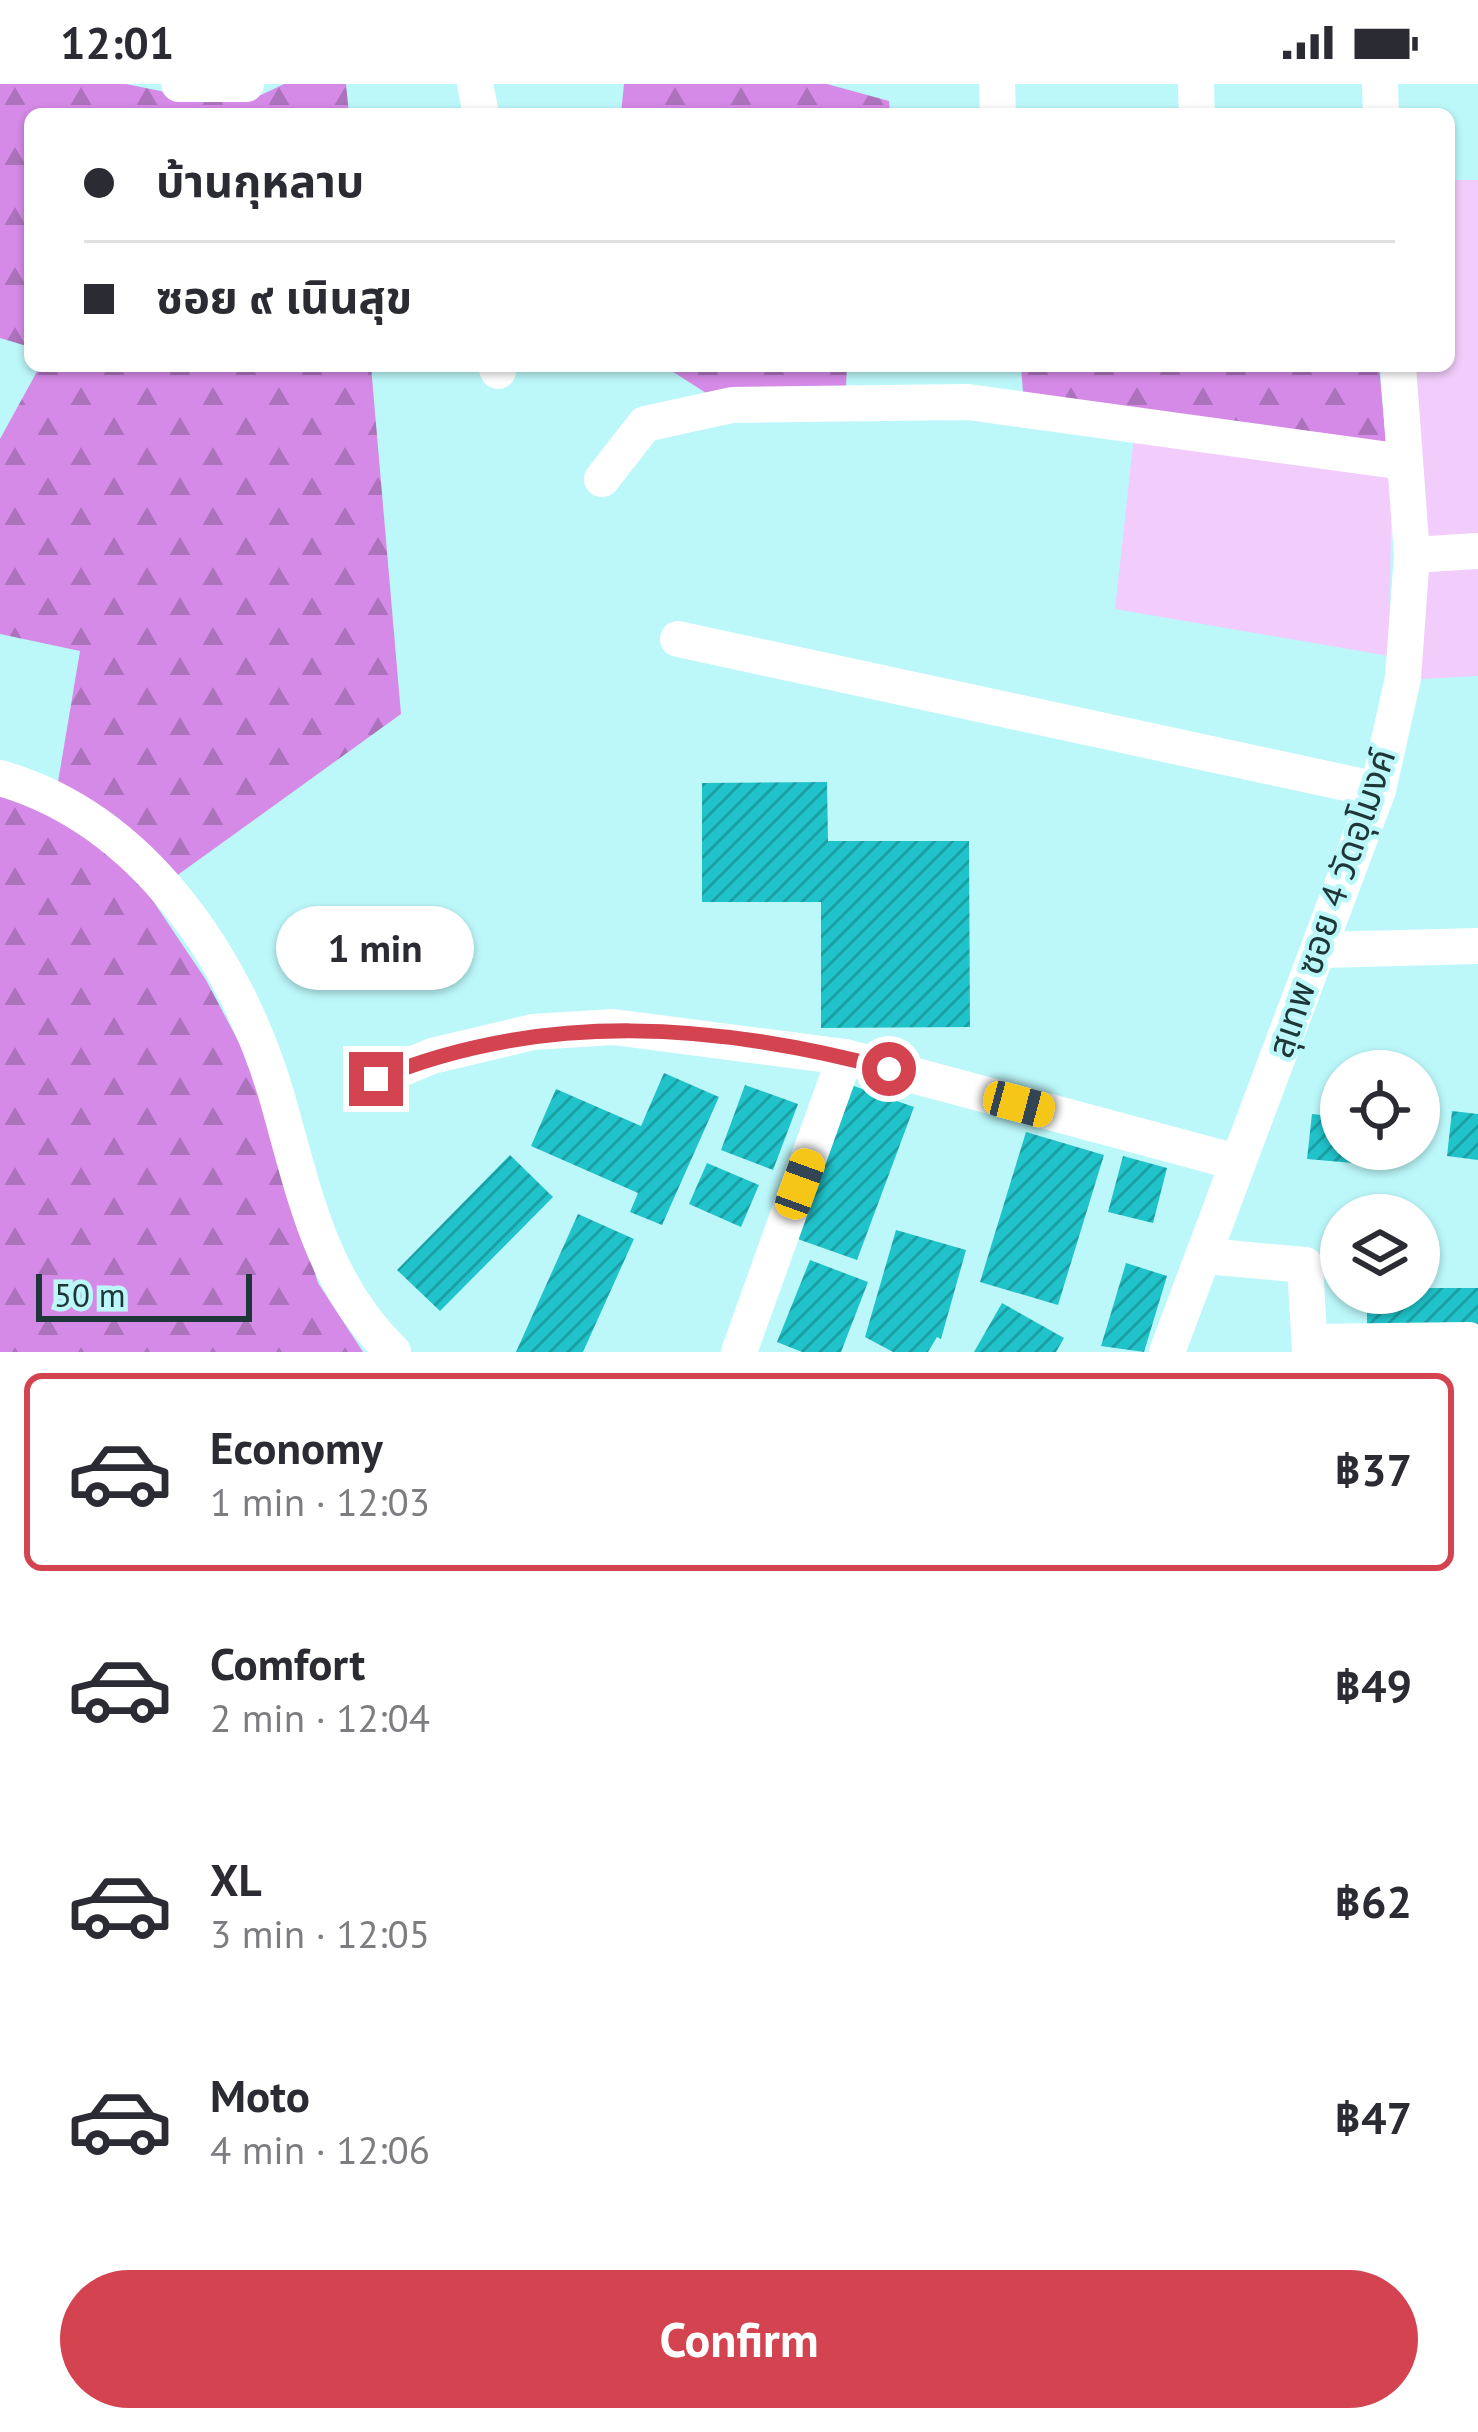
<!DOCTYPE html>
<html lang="en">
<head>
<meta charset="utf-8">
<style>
  body { margin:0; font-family:"PT Sans","Noto Sans Thai",sans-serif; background:#f7f7f7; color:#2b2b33; height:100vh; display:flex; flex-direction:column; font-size:45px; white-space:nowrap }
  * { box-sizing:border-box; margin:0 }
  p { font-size:39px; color:#7c7c81 }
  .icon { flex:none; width:66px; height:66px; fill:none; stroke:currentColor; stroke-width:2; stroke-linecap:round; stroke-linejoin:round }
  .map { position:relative; height:1268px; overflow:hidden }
  .side { display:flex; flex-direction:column; background:#fff; flex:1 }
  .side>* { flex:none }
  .top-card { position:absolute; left:24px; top:24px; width:1431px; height:264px; border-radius:18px; box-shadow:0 3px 9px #0004; display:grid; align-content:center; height:264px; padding:0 60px; background:#fff }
  .controls { position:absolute; left:1320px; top:966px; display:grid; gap:24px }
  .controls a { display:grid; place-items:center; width:120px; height:120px; border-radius:50%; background:#fff; box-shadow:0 3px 9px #0004; font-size:60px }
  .scale { position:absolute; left:36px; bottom:30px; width:216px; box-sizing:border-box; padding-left:12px; border:6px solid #1e3637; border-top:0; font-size:33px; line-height:42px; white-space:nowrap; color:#1e3637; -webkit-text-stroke:9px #bcf8fa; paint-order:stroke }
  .end { position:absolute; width:54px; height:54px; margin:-27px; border:15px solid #d34350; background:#fff; box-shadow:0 0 0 6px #fff }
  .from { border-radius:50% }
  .bubble { position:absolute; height:84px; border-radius:42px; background:#fff; box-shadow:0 3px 9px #0004; font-size:39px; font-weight:800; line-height:84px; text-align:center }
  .car { position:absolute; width:36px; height:72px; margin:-36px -18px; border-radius:15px; box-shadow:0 0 9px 3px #0007; background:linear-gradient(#f5c518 24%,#345 0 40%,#f5c518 0 76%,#345 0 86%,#f5c518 0) }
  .top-card b { display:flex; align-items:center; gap:42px; height:114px; font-size:45px }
  .top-card b+b { border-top:3px solid #e1e1e2 }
  .top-card i { width:30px; height:30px; background:#2b2b33 }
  ul { padding:21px 0 0; list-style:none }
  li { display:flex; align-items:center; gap:36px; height:198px; margin:0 24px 18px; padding:0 36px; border:6px solid transparent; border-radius:18px }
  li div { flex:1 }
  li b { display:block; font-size:45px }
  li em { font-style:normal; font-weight:800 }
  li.on { border-color:#d34350 }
  li>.icon { width:108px; height:108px; stroke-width:1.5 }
  .action { display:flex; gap:24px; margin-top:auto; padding:24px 60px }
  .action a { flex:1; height:138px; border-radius:72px; background:#d34350; color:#fff; font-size:48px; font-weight:800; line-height:138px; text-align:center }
  .status { display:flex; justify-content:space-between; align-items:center; height:84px; padding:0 60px; background:#fff; direction:ltr }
  .status svg { height:33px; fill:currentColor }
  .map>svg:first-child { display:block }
  .grass { fill:#f2cdfb }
  .forest { fill:url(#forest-firs) }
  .building { fill:url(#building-hatch) }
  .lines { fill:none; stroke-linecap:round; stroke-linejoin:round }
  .minor { stroke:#fff; stroke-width:36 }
  .route { stroke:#d34350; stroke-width:15 }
  .labels { text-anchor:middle; stroke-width:9; stroke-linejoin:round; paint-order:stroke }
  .street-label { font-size:36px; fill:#1e3637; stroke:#bcf8fa }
</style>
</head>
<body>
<div class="status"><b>12:01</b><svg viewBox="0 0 49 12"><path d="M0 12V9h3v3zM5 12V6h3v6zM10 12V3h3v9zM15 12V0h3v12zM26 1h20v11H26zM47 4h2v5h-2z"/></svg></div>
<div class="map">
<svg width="1478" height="1268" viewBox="0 0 1478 1268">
  <defs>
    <pattern id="forest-firs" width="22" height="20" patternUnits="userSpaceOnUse" patternTransform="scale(3)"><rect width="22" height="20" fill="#d58ae7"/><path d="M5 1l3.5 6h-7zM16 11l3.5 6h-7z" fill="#ac72bc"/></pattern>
    <pattern id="building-hatch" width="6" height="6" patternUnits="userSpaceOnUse" patternTransform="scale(3)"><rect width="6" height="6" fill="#20c3ca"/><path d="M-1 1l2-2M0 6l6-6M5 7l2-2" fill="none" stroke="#1b9fa5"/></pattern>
  </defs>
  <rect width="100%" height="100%" fill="#bcf8fa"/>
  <g class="grass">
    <polygon points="1449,96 1478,96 1478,455 1424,459 1410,282 1449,282"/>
    <polygon points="1134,352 1392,388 1389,572 1115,525"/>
    <polygon points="1478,477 1478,592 1421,595 1421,480"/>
  </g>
  <g class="forest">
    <polygon points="0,0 126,0 190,13 261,11 284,0 346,0 349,30 30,30 30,263 0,254"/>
    <polygon points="624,0 827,0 889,17 890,30 621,30"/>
    <polygon points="40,282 371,282 401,630 172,795 57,704 80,567 0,550 0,355"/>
    <polygon points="664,282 847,282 846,303 706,309"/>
    <polygon points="1021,282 1379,282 1386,359 1023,308"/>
    <polygon points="0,705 71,731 141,799 206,896 254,987 318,1199 363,1268 0,1268"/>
  </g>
  <g class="building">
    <polygon points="827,698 828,757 969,757 970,943 821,944 821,818 702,818 702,699"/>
    <polygon points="664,989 719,1013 662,1141 630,1128 638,1109 531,1062 556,1005 641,1042"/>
    <polygon points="745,1001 798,1020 773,1086 721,1066"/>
    <polygon points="851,1001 914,1023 857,1176 792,1153"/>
    <polygon points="1452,1027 1478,1030 1478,1076 1447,1072"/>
    <polygon points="1312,1030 1341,1033 1341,1065 1366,1065 1364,1080 1307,1075"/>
    <polygon points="1026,1048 1104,1071 1058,1221 980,1198"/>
    <polygon points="510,1071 553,1113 440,1227 397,1186"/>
    <polygon points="1123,1072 1167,1084 1153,1139 1108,1128"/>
    <polygon points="707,1079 759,1101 741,1143 689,1120"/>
    <polygon points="578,1130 634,1155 583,1268 516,1268"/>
    <polygon points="896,1146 966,1166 941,1255 937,1253 928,1268 893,1268 865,1253"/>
    <polygon points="810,1176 868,1198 841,1268 802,1268 777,1258"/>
    <polygon points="1126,1179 1167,1192 1144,1268 1101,1262"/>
    <polygon points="1419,1204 1478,1204 1478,1247 1367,1246 1367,1209 1419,1209"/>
    <polygon points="1002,1219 1064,1254 1056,1268 974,1268"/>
  </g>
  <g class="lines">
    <g class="minor">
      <polyline points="179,0 246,0"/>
      <polyline points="475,0 481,30"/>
      <polyline points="997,0 998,30"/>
      <polyline points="1196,0 1197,30"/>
      <polyline points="1380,0 1381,30"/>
      <polyline points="496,282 498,287"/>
      <polyline points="602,395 645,340 732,321 968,318 1404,378"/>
      <polyline points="1412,471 1478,467"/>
      <polyline points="678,555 1378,706"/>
      <path d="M0,694C143,735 237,876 277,1013C304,1107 320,1197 393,1268"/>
      <polyline points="1321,866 1478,862"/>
      <polyline points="377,995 432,972 533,948 613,943 845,973 1236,1078"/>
      <polyline points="1205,1172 1305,1181 1310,1268"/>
      <polyline points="1310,1258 1469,1256"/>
      <polyline points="739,1268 845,973"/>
      <polyline points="1167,1268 1378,706 1403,594 1412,471 1398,282"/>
    </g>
  </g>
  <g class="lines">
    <path class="route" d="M376,995C543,926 717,939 889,985"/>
  </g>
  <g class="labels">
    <g class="street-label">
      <text transform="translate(1331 819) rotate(-71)" y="13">สุเทพ ซอย 4 วัดอุโมงค์</text>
    </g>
  </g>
</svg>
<div class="controls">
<a><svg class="icon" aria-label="locate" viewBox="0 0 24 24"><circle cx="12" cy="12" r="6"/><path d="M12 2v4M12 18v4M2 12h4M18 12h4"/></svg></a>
<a><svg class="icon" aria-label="layers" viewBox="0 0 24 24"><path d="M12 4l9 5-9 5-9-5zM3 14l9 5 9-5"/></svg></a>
</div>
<div class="scale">50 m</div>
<i class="end from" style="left:889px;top:985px"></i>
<i class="end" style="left:376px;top:995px"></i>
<div class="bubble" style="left:276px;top:822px;width:198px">1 min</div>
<i class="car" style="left:1019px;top:1020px;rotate:105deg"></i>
<i class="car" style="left:800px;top:1100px;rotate:20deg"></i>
<div class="top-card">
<b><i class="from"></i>บ้านกุหลาบ</b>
<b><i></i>ซอย ๙ เนินสุข</b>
</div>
</div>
<section class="side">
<ul>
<li class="on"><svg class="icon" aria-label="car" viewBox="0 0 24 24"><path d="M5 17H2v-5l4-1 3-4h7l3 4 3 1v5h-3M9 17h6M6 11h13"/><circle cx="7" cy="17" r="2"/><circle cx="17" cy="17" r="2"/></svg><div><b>Economy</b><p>1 min · 12:03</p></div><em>฿37</em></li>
<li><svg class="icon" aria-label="car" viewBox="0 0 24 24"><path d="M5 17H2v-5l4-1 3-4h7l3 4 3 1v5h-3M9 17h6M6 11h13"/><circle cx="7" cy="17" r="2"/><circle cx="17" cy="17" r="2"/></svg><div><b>Comfort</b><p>2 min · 12:04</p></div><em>฿49</em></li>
<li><svg class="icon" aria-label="car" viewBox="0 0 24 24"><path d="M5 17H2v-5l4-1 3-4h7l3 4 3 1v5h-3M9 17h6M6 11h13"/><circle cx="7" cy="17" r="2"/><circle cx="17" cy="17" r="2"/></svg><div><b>XL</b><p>3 min · 12:05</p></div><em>฿62</em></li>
<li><svg class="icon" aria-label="car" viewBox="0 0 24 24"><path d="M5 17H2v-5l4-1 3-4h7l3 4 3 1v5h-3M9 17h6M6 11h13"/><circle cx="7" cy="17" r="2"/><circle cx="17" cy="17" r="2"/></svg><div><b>Moto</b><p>4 min · 12:06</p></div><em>฿47</em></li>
</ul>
<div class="action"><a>Confirm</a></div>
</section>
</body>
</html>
